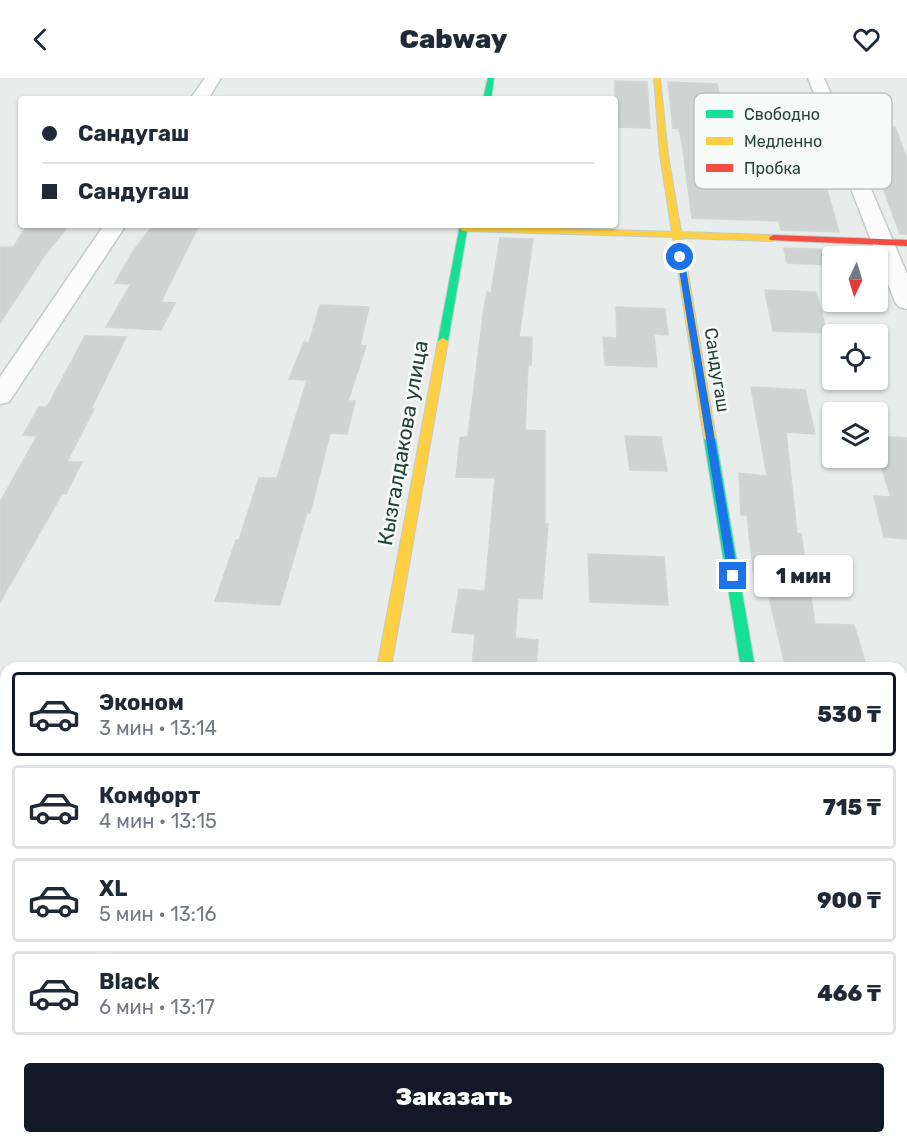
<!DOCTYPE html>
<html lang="ru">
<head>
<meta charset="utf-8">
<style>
  body { margin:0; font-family:Rubik,sans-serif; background:#f6f6f7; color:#1f2937; height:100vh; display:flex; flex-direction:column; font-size:22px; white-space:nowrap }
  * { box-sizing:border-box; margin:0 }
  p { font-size:20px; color:#747a83 }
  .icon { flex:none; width:33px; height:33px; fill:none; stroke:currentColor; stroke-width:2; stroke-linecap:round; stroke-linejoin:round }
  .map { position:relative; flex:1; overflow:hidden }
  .panel { position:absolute; left:0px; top:584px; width:908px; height:482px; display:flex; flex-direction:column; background:#fff; border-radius:18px 18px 0 0; box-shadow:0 2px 4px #0004 }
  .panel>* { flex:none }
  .banner { position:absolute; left:18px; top:18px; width:600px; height:132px; border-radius:6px; box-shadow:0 2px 4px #0004; display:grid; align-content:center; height:132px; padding:0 24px; background:#fff }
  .needle { width:39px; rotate:184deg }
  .controls { position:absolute; left:822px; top:168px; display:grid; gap:12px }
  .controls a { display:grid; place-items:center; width:66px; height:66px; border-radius:6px; background:#fff; box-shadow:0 2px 4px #0004; font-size:30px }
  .end { position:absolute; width:27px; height:27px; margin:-14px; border:8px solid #1a73e8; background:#fff; box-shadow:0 0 0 3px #fff }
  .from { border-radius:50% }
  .bubble { position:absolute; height:42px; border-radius:6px; background:#fff; box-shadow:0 2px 4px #0004; font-size:20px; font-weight:800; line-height:42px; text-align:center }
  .banner b { display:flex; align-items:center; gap:21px; height:57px; font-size:22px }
  .banner b+b { border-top:2px solid #e0e1e3 }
  .banner i { width:15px; height:15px; background:#1f2937 }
  ul { padding:10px 0 0; list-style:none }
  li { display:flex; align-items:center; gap:18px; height:84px; margin:0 12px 9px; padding:0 12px; border:3px solid #e0e1e3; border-radius:6px }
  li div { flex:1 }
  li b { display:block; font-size:22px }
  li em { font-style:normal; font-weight:800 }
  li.current { border-color:#111827 }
  li>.icon { width:54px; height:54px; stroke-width:1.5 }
  .cta { display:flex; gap:12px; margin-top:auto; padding:12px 24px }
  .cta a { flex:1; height:69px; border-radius:6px; background:#111827; color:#fff; font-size:24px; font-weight:800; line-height:69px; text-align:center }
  header { display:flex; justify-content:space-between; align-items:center; height:78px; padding:0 24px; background:#fff; font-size:27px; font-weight:800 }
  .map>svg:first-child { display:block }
  .building { fill:#cfd4d2; stroke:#d1d6d4; stroke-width:1.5 }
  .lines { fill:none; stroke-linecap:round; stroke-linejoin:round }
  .lane-casing { stroke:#c5cac8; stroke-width:3 }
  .street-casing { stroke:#c5cac8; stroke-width:3 }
  .fast-casing { stroke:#c3cbc8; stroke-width:2 }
  .slow-casing { stroke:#c3cbc8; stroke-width:2 }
  .jam-casing { stroke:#c3cbc8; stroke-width:2 }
  .lane { fill:#fcfcfc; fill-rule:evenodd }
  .street { fill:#fcfcfc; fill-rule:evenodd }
  .fast { fill:#16e098; fill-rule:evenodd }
  .slow { fill:#ffcf43; fill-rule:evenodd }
  .jam { fill:#f24e42; fill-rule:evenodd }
  .route { fill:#1a73e8 }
  .labels { text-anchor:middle; stroke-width:5; stroke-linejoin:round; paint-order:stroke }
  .far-street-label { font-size:18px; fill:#24423a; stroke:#f7fbf9 }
  .street-label { font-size:21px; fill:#24423a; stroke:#f7fbf9 }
  .key { fill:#f7fbf9; stroke:#b8c4c0; stroke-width:1.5 }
  .key-label { font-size:16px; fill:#24423a }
</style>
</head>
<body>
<header><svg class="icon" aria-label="back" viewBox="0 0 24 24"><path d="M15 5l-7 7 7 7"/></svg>Cabway<svg class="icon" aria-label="heart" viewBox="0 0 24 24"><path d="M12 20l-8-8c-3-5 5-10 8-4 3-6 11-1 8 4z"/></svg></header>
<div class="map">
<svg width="907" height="1064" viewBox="0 0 907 1064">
  <rect width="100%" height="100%" fill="#e8edeb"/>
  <g class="building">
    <polygon points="615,3 647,4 650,50 615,49"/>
    <polygon points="668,4 717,6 731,71 816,74 839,154 781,152 779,143 692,140 682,65 679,51 673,50"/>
    <polygon points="844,18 880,19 892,49 895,49 907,81 907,156 900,156 878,96 854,46"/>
    <polygon points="28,147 69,147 44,178 0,245 0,169 13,169"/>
    <polygon points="153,147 199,147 161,224 175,225 161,252 106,249 131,206 115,205 132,175"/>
    <polygon points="500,160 533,161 519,259 532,259 531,287 528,287 525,352 545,353 545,446 548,446 542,521 518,520 515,560 538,562 536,590 472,590 475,556 452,554 459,511 485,513 495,400 456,399 460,360 468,358 484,229 487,214 491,215"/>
    <polygon points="784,170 845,172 847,178 832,178 832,187 787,185"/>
    <polygon points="765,212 816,214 827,255 773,253"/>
    <polygon points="320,227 369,229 360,267 366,268 348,323 355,323 347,356 330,355 310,435 307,435 280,527 215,523 236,462 239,462 259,400 277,400 307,302 289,301 304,264 309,265"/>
    <polygon points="616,229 665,231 668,257 654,256 657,289 605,287 603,259 617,260"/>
    <polygon points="85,258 126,259 91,331 94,331 67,384 82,384 66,416 62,416 0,524 0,424 37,358 23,357 39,329 47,329"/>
    <polygon points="751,309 805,312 815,356 786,354 797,455 801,456 815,546 854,547 867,590 786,590 764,499 754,498 747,437 741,437 739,395 767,398"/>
    <polygon points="625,358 661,359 667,393 630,392"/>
    <polygon points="878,358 907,360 907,461 884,459 874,418 891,419 878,379"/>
    <polygon points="588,476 664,479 668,527 590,524"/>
  </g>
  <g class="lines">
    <g class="lane-casing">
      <polygon id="lane" points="674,1059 700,1059 701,1064 675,1064"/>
    </g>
    <g class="street-casing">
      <g id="street">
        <polygon points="205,0 221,0 208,21 190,21"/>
        <polygon points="808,0 824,0 907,196 907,231 899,229 895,224"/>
        <polygon points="104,147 126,147 9,324 0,326 0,299"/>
      </g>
    </g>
    <g class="fast-casing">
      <g id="fast">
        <polygon points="488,0 494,0 491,21 483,21"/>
        <polygon points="460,147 468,147 448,263 443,266 438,263"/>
        <polygon points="710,358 716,361 755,590 741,590 704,361"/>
        <rect x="0" y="827" width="6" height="16"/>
      </g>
    </g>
    <g class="slow-casing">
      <g id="slow">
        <polygon points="654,0 660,0 668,77 681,154 773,157 777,160 773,163 682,160 716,361 710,364 704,361 673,159 463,153 459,150 463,147 672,154 660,77"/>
        <polygon points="443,260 448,263 391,590 377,590 438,263"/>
        <polygon points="902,890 907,891 907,909 902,907"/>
      </g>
    </g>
    <g class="jam-casing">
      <polygon id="jam" points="773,157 907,162 907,168 770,162 769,160"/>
    </g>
    <use href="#lane" class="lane"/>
    <use href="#street" class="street"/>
    <use href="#fast" class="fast"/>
    <use href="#slow" class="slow"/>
    <use href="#jam" class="jam"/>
  </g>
  <polygon class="route" points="680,177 684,179 738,498 733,501 728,498 677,179"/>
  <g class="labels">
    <g class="far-street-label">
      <text transform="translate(717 292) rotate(81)" y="6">Сандугаш</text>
    </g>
    <g class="street-label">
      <text transform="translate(403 365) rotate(-80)" y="7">Кызгалдакова улица</text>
    </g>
  </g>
  <rect x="694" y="15" width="198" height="96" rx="9" class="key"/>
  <rect x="706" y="32" width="27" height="8" fill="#16e098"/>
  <rect x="706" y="59" width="27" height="8" fill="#ffcf43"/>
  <rect x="706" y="86" width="27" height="8" fill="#f24e42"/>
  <g class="key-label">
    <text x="744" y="42">Свободно</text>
    <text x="744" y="69">Медленно</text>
    <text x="744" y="96">Пробка</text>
  </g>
</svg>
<div class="controls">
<a><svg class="needle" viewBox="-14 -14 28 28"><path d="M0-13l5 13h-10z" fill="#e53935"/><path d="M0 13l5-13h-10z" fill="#747a83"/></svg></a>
<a><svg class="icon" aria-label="locate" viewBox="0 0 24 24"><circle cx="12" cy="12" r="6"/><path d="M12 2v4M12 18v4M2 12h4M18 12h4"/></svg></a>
<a><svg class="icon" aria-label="layers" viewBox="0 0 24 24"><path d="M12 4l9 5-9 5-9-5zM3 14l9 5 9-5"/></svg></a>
</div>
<i class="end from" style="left:680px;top:179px"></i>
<i class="end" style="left:733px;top:498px"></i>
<div class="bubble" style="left:754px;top:477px;width:99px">1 мин</div>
<div class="banner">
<b><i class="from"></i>Сандугаш</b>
<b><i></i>Сандугаш</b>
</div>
<section class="panel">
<ul>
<li class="current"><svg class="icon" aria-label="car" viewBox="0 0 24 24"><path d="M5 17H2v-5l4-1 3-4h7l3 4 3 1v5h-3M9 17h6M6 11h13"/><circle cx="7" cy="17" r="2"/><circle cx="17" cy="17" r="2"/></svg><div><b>Эконом</b><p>3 мин · 13:14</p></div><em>530 ₸</em></li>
<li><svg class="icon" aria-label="car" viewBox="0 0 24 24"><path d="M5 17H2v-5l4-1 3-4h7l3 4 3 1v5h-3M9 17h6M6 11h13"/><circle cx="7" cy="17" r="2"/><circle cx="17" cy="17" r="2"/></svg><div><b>Комфорт</b><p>4 мин · 13:15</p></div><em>715 ₸</em></li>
<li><svg class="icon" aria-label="car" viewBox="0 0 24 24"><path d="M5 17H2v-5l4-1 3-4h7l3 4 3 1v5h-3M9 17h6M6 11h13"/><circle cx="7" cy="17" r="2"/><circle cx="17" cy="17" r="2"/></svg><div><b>XL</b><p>5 мин · 13:16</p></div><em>900 ₸</em></li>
<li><svg class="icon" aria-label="car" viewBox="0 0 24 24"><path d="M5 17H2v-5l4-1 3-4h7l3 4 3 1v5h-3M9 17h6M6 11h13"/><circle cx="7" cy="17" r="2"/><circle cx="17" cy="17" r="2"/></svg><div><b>Black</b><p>6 мин · 13:17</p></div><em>466 ₸</em></li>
</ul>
<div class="cta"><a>Заказать</a></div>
</section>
</div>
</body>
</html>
